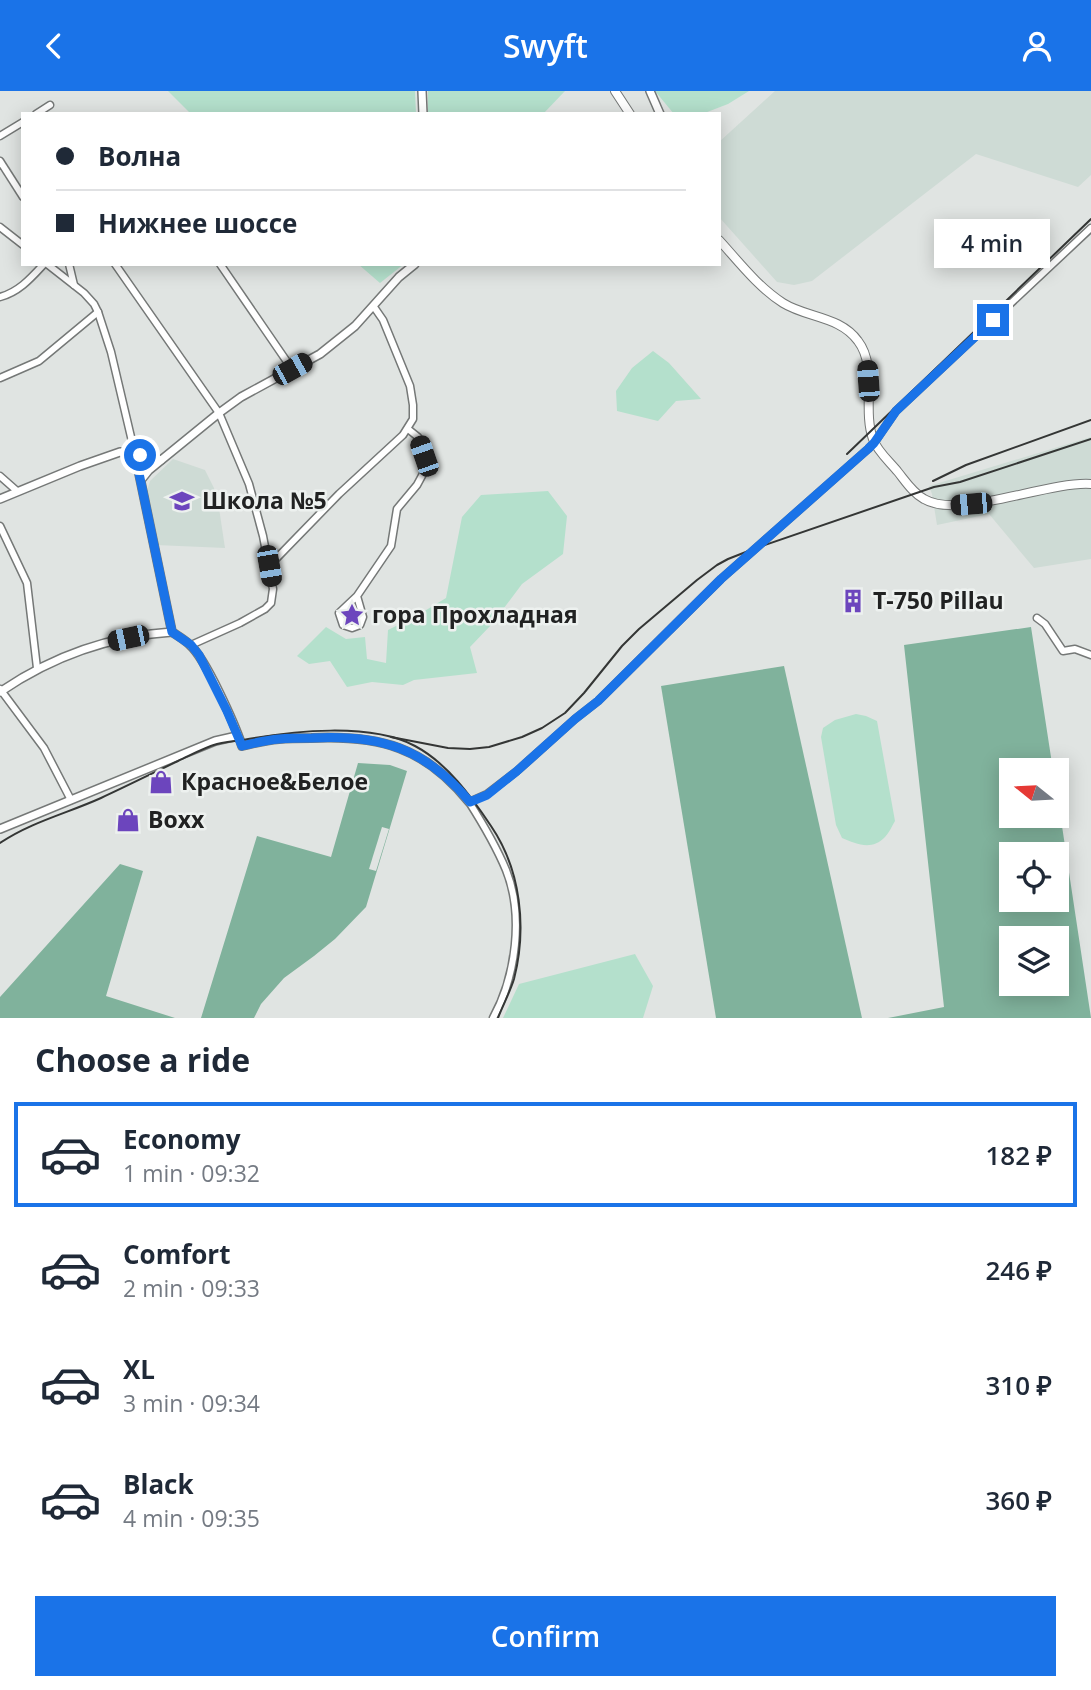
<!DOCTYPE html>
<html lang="en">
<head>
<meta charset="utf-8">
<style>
  body { margin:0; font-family:"Open Sans",sans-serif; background:#f2f2f3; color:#1f2937; height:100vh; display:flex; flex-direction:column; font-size:26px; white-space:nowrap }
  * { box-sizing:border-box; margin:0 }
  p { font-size:23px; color:#747a83 }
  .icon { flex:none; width:38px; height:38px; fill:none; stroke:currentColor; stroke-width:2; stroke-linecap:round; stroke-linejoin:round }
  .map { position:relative; height:927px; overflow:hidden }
  .sheet { display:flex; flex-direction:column; background:#fff; flex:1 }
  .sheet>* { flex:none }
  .top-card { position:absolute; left:21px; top:21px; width:700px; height:154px; border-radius:0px; box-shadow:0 4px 18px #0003; display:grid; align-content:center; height:154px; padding:0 35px; background:#fff }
  .needle { width:46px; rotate:288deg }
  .buttons { position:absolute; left:999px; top:667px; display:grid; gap:14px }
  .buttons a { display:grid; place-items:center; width:70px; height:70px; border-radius:0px; background:#fff; box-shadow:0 4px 18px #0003; font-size:35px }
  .end { position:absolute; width:32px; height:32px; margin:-16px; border:9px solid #1a73e8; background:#fff; box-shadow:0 0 0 4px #fff }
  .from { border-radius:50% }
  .bubble { position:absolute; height:49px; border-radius:0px; background:#fff; box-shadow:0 4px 18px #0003; font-size:23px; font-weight:600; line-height:49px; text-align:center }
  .car { position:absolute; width:21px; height:42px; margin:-21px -10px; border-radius:9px; box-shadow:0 0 5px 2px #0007; background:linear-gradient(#222 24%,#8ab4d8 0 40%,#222 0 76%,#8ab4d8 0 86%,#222 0) }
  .top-card b { display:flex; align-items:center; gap:24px; height:66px; font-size:26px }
  .top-card b+b { border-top:2px solid #e0e1e3 }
  .top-card i { width:18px; height:18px; background:#1f2937 }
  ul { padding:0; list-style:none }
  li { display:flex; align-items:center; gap:21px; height:105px; margin:0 14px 10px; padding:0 21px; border:4px solid transparent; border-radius:0px }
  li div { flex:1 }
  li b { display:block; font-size:26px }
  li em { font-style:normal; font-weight:600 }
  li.on { border-color:#1a73e8 }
  li>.icon { width:63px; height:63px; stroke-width:1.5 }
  h2 { padding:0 35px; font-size:32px; line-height:84px }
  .button { display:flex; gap:14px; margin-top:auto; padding:14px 35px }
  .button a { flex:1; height:80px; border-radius:0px; background:#1a73e8; color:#fff; font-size:28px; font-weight:600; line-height:80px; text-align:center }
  header { display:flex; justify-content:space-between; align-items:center; height:91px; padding:0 35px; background:#1a73e8; color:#fff; font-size:32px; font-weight:600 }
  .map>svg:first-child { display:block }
  .built { fill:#cedbd5 }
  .green { fill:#b4e0cc }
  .water { fill:#80b29c; fill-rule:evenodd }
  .pier { fill:#e0e4e2 }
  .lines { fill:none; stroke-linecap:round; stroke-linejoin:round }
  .minor-casing { stroke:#757877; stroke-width:9 }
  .tertiary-casing { stroke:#757877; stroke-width:10 }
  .secondary-casing { stroke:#757877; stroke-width:10 }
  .minor { stroke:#fff; stroke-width:6 }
  .tertiary { stroke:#fff; stroke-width:7 }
  .secondary { stroke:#fff; stroke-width:8 }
  .rail { stroke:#343635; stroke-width:2 }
  .route { stroke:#1a73e8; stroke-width:9 }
  .labels { text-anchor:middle; stroke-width:5; stroke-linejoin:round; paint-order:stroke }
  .poi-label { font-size:23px; font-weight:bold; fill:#212222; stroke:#edf1ef; text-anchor:start }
</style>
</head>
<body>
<header><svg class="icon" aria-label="back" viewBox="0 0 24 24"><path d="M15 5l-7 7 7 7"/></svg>Swyft<svg class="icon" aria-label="person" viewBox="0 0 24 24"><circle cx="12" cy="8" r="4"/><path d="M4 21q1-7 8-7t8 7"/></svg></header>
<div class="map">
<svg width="1091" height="927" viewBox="0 0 1091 927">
  <rect width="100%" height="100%" fill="#e0e4e2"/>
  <g class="built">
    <polygon points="775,0 1091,0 1091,84 1078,96 976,63 812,190 794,194 777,191 719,126 719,51"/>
    <polygon points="1091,346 1091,468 1034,477 989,423 937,434 932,403 929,395"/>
    <polygon points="173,368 205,379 214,397 219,417 225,457 156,454 146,403 150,390"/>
  </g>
  <g class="green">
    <polygon points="168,0 415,0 416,23 191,23"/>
    <polygon points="428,0 565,0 543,23 428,23"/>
    <polygon points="655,0 749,0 728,13 702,23 674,23"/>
    <polygon points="358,173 404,173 380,192"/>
    <polygon points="653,260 669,272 701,308 676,310 658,330 617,320 616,300 632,277"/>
    <polygon points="548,400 567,425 563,463 522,493 492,533 470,556 477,582 414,589 403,594 372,591 347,596 330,570 309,573 297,565 326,536 346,548 365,546 367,568 386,572 388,539 418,524 446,507 462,426 481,404"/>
    <path d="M856,623L866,625L877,630L895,730C892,735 889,742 885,746C872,760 856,753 842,747L836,734L821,646L823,637L835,629Z"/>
    <polygon points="635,863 653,895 643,927 503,927 519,893"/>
  </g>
  <g class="water">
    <path d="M1031,536L1053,679H1012V724H1057V702L1091,927H888L944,916L904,554ZM1012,763H1057V808H1012ZM1012,847H1057V892H1012Z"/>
    <polygon points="784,575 862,927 716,927 661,595"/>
    <polygon points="358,672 390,674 407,680 366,816 335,848 314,865 284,887 261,913 254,927 201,927 257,745 331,766"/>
    <polygon points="120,773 143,780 106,905 175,927 0,927 0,906"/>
  </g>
  <polygon class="pier" points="382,736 389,738 376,780 369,778"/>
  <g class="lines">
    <g class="minor-casing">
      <g id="minor">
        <polyline points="36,23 50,14"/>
        <polyline points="0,45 23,31"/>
        <polyline points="0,70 23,106"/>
        <polyline points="0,136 23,154"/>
        <polyline points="47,173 84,202 94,213 98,221 111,261 135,363"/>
        <polyline points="69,173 74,194"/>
        <polyline points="115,173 219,322 249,393 263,445 273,498 271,512 265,518 240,532 191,554"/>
        <polyline points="220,173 292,278"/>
        <path d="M0,206C19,201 31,187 44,173"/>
        <polyline points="0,287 39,270 98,221"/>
        <polyline points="0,385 17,400"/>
        <polyline points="0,435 27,492 37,577"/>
        <polyline points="269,475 339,403 403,344 413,328 413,314 410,295 383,229 374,216"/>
        <polyline points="357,505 363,526 360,534 352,537 343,534 339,522 357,505 391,455 397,418 417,394 424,381 424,365 418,346 408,338"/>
        <polyline points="1037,527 1045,533 1063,560 1075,558 1091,564"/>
        <polyline points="0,598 44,657 71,709"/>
        <path d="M493,927C516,885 524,824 506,779C496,755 483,733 469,711L487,703L517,680L575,628L598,610L721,488L868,358L874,352L896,320L1091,137"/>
      </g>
    </g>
    <g class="tertiary-casing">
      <g id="tertiary">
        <polyline points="422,0 423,23"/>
        <polyline points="650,0 660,23"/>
        <path d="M135,363L172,541C178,545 185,549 190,554C206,568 235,634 242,655C254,652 266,649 279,648C290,647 301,647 311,647C380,644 425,656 469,711"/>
        <polyline points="141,389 149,379 219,322 241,306 320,263 355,235 399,186 415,173"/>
        <polyline points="0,408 80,375 120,361 128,361 161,369"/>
        <path d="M0,601C51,566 110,545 172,541"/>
        <polyline points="0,738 215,650 237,645"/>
      </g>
    </g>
    <g class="secondary-casing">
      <g id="secondary">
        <polyline points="615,0 630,23"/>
        <path d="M719,149C739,171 758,196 783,212C807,227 840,225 858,250C878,276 862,318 873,348C877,360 890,371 898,381C906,391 913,402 924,408C960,429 1046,390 1091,393"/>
      </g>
    </g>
    <use href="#minor" class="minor"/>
    <use href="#tertiary" class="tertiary"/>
    <use href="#secondary" class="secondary"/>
    <g class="rail">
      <polyline points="847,363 1091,128"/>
      <polyline points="933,390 966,374 1091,329"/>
      <polyline points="391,646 448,657 470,658 489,656 522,646 542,637 565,622 584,602 622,555 639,538 697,489 717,474 728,468 756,457 934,396 960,391 1091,348"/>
      <path d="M0,752C31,731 68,722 101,707C127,695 153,682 178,670C191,664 203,657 217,653C225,651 234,650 243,649C292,640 370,631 415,655C447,672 471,705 491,735C521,779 527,837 514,888C510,901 503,914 498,927"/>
    </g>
  </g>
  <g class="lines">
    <path class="route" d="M140,364L135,363L172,541L191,554L199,564L227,620L242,655C254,652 267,649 279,648C290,647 301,647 312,647C380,643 425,657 470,711L487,704L517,680L575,628L598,610L721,488L868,358L874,352L896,320L993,229"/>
  </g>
  <defs>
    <g id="school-bare" transform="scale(1.89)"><path d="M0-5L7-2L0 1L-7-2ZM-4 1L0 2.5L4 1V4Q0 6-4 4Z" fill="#6c45bd" stroke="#edf1ef" stroke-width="2.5" paint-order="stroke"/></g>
    <g id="building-bare" transform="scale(1.89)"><path d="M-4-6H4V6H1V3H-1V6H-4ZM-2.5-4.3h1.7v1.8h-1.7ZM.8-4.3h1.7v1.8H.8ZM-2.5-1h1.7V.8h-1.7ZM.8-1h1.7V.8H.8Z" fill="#6c45bd" stroke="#edf1ef" stroke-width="2.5" paint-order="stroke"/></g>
    <g id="sight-bare" transform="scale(1.89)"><path d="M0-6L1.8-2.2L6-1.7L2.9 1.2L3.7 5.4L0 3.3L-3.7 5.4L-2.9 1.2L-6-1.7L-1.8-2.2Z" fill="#6c45bd" stroke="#edf1ef" stroke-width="2.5" paint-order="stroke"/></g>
    <g id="shop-bare" transform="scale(1.89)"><path d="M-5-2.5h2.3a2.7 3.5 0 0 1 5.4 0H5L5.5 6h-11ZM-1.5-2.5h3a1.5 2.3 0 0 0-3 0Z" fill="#6c45bd" stroke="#edf1ef" stroke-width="2.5" paint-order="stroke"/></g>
  </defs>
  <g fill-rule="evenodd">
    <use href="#school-bare" x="182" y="410"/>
    <use href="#building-bare" x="853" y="510"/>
    <use href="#sight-bare" x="352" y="524"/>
    <use href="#shop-bare" x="161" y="691"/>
    <use href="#shop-bare" x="128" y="729"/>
  </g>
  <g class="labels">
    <g class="poi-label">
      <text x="202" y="418">Школа №5</text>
      <text x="873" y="518">T-750 Pillau</text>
      <text x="372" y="532">гора Прохладная</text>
      <text x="181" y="699">Красное&amp;Белое</text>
      <text x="148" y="737">Boxx</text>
    </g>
  </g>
</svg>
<div class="buttons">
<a><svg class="needle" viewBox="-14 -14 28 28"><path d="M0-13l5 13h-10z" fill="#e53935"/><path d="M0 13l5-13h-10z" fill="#747a83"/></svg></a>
<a><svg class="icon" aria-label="locate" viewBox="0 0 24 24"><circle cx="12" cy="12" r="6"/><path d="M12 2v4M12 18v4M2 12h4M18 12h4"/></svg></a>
<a><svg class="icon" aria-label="layers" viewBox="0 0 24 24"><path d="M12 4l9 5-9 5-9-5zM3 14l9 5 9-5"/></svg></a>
</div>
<i class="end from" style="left:140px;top:364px"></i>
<i class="end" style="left:993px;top:229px"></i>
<div class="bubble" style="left:934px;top:128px;width:116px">4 min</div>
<i class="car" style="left:292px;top:278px;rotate:61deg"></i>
<i class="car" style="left:868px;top:290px;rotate:356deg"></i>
<i class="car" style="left:424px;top:365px;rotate:341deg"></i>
<i class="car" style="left:971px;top:413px;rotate:265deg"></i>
<i class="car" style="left:269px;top:475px;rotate:170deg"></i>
<i class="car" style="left:128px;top:547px;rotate:258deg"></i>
<div class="top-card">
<b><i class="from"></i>Волна</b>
<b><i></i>Нижнее шоссе</b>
</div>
</div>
<section class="sheet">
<h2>Choose a ride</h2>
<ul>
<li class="on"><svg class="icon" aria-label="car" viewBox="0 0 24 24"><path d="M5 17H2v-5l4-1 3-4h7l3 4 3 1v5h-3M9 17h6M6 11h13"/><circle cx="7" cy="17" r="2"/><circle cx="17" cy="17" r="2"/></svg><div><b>Economy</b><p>1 min · 09:32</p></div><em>182 ₽</em></li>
<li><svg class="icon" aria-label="car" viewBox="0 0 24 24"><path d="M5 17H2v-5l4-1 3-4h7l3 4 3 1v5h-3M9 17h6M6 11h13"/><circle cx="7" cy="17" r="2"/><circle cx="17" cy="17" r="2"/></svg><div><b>Comfort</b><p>2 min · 09:33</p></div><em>246 ₽</em></li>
<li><svg class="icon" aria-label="car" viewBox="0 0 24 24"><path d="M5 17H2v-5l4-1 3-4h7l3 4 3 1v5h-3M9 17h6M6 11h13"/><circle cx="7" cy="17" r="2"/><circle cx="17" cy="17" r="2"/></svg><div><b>XL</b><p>3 min · 09:34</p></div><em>310 ₽</em></li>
<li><svg class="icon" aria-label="car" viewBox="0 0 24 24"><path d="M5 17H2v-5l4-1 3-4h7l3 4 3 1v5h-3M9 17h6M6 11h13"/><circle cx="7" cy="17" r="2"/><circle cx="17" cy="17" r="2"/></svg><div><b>Black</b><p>4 min · 09:35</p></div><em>360 ₽</em></li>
</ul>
<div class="button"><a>Confirm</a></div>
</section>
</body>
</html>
